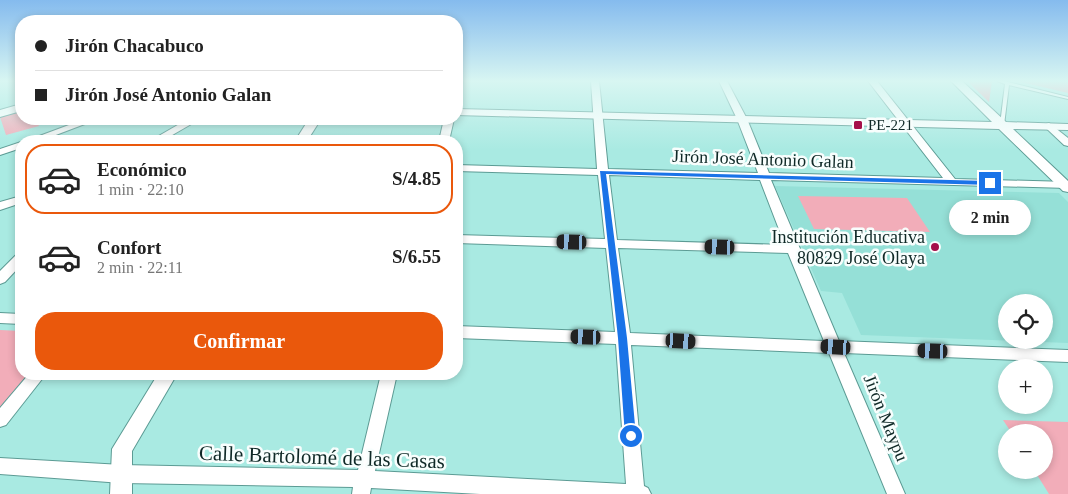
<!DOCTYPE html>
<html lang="es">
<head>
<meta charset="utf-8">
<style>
  body { margin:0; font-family:"Times New Roman",serif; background:#f6f6f6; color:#222; height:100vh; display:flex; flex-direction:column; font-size:19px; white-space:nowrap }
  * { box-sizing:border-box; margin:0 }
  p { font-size:16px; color:#767676 }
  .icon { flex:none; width:28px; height:28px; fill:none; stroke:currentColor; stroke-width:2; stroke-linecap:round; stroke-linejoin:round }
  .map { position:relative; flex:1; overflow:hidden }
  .panel { position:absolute; left:15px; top:135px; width:448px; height:245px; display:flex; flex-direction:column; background:#fff; border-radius:20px; box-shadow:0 2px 8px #0003 }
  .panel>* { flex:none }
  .hud { position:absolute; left:15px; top:15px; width:448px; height:110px; border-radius:20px; box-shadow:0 2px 8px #0003; display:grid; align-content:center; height:110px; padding:0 20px; background:#fff }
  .buttons { position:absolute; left:998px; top:294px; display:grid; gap:10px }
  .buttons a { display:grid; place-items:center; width:55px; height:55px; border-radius:50%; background:#fff; box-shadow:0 2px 8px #0003; font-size:25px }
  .end { position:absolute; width:22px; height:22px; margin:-11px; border:6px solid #1a73e8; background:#fff; box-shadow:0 0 0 2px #fff }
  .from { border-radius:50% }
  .bubble { position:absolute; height:35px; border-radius:18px; background:#fff; box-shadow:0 2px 8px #0003; font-size:16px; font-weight:700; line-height:35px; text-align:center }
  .car { position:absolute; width:15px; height:30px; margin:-15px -8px; border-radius:6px; box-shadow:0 0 4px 1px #0007; background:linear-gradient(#222 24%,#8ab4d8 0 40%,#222 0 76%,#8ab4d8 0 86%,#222 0) }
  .hud b { display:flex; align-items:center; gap:18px; height:48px; font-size:19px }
  .hud b+b { border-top:1px solid #e0e0e0 }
  .hud i { width:12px; height:12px; background:#222 }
  ul { padding:9px 0 0; list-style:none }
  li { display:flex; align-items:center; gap:15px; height:70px; margin:0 10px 8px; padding:0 10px; border:2px solid transparent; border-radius:20px }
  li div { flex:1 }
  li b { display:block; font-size:19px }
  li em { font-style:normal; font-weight:700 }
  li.current { border-color:#ea580c }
  li>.icon { width:45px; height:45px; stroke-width:1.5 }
  .primary-button { display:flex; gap:10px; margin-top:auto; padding:10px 20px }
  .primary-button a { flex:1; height:58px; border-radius:20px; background:#ea580c; color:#fff; font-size:20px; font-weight:700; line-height:58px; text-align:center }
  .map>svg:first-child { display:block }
  .built { fill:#95e0d7; fill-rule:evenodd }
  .green { fill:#f2adb9 }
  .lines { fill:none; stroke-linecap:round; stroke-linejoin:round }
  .service-casing { stroke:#5c9b94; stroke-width:2 }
  .minor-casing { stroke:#5c9b94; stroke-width:2 }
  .tertiary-casing { stroke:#5c9b94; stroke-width:2 }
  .service { fill:#fff; fill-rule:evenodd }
  .minor { fill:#fff; fill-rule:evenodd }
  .tertiary { fill:#fff; fill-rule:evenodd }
  .route { fill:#1a73e8 }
  .poi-dot { fill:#a50f49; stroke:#f8fefd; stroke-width:2 }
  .labels { text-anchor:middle; stroke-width:5; stroke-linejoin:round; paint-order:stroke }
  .far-poi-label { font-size:15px; fill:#0f2927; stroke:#f8fefd; text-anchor:start }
  .street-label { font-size:18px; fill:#0f2927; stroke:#f8fefd }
  .poi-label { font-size:18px; fill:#0f2927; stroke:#f8fefd; text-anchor:end }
  .near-street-label { font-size:21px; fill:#0f2927; stroke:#f8fefd }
</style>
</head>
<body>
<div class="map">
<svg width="1068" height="494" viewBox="0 0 1068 494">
  <rect width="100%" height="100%" fill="#a9eae2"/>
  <path class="built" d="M775,186L1059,193L1068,202V343L861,335L842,293L821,291ZM1006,302H1044V340H1006Z"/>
  <g class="green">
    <polygon points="967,81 992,81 989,102"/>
    <polygon points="1017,81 1068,81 1068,93"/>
    <polygon points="21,111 21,119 36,119 39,126 6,135 0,117"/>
    <polygon points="798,196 907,198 930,232 814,229"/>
    <polygon points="0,330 21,331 21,374 30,374 0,411"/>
    <polygon points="1003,420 1068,422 1068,494 1049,494 1034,470 1044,470 1044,432 1011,432"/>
  </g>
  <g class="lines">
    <g class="service-casing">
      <polygon id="service" points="997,81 1004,81 1068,97 1068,99 1009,85 1004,125 1004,126 1000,126 1000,125 1005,84"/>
    </g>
    <g class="minor-casing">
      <g id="minor">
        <polygon points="456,81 463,81 460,92 456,95"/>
        <path d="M591,81H599L608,169L758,173L737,119L719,81H727L747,119L769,173L943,178L868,81H877L955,179L1068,182V188L771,180L839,341L1068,350V362L844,353L905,494H887L829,353L631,345L644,486L648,488L651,494H480L371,488L370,494H352L353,487L122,483L0,474V458L122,465L358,470L381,374H397L375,471L626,484L616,344L456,338V326L615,332L606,248L456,243V235L605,239L598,175L456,171V165L597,169ZM609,175L760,180L785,245L617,240ZM618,248L788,253L824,341L630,333Z"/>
        <polygon points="85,119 98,119 40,141 26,141"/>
        <polygon points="188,119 200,119 162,141 150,141"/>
        <polygon points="444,119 454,119 449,141 439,141"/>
        <polygon points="1049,123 1068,138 1068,146 1064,145 1046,128 1046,124"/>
        <polygon points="21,142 21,148 0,155 0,149"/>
        <polygon points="21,196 21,203 0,210 0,202"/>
        <polygon points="21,254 21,265 5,282 0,284 0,271 16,255"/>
        <polygon points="0,313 21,314 21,324 0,323"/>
        <polygon points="29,374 46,374 6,425 0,427 0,408"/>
      </g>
    </g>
    <g class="tertiary-casing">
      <g id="tertiary">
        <polygon points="951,81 962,81 1006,122 1068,124 1068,130 1013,129 1068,181 1068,192 1063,191 999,129 456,115 456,109 992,122"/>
        <polygon points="21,104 21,111 0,117 0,110"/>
        <polygon points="309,119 321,119 307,141 295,141"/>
        <polygon points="158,374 177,374 132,451 132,494 110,494 112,449"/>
      </g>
    </g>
    <use href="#service" class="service"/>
    <use href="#minor" class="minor"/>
    <use href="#tertiary" class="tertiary"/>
  </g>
  <linearGradient id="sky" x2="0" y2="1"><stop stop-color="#85bbee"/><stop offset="0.54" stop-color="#d8f6f2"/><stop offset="1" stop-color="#d8f6f2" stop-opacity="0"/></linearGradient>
  <rect width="1068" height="150" fill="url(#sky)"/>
  <polygon class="route" points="600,171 990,181 993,183 990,185 606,174 627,338 636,436 635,439 631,440 627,439 625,436 618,338"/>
  <g class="poi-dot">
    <rect x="853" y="120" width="10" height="10" rx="2.5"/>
    <circle cx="935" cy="247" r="5"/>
  </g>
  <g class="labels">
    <g class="far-poi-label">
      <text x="868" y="130">PE-221</text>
    </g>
    <g class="street-label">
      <text transform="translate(763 159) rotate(2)" y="6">Jirón José Antonio Galan</text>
      <text transform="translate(886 418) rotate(68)" y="6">Jirón Maypu</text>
    </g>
    <g class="poi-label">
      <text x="925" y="243">Institución Educativa<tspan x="925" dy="21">80829 José Olaya</tspan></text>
    </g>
    <g class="near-street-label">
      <text transform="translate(322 457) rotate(2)" y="7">Calle Bartolomé de las Casas</text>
    </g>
  </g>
</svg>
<div class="buttons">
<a><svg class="icon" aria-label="locate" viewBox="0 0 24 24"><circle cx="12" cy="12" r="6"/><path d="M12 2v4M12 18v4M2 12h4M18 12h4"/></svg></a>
<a>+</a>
<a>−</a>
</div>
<i class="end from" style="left:631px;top:436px"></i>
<i class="end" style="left:990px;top:183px"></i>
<div class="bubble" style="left:949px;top:200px;width:82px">2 min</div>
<i class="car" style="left:572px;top:242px;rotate:272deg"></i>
<i class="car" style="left:720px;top:247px;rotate:272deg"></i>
<i class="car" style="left:586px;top:337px;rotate:272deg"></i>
<i class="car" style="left:681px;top:341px;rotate:93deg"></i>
<i class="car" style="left:836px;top:347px;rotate:273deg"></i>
<i class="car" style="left:933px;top:351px;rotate:272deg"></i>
<div class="hud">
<b><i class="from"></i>Jirón Chacabuco</b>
<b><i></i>Jirón José Antonio Galan</b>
</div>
<section class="panel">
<ul>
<li class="current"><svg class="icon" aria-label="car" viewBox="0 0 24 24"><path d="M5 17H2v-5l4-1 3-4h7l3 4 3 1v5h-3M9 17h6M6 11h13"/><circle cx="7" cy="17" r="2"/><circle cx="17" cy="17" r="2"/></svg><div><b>Económico</b><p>1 min · 22:10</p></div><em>S/4.85</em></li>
<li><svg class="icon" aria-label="car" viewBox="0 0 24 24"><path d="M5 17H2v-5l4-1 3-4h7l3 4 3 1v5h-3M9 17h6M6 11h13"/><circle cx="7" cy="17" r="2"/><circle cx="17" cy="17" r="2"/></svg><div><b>Confort</b><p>2 min · 22:11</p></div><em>S/6.55</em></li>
</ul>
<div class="primary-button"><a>Confirmar</a></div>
</section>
</div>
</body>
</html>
